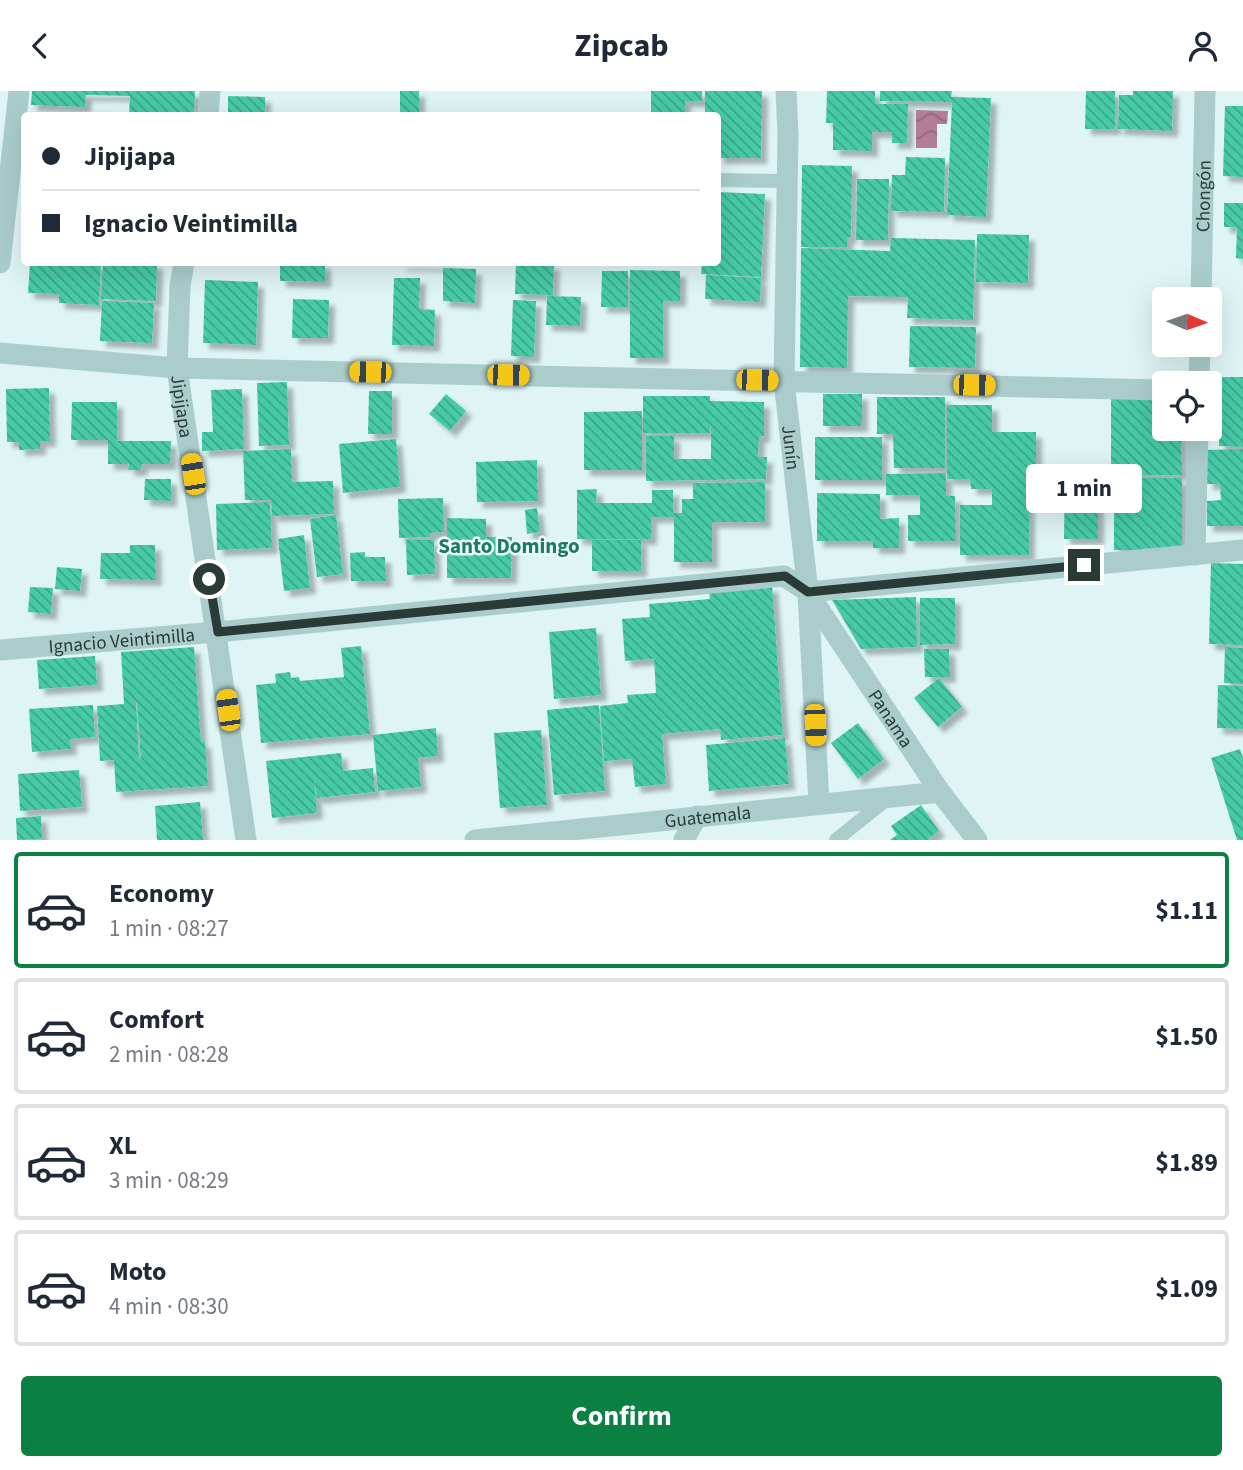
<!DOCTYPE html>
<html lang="en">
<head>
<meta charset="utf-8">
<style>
  body { margin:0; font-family:"Source Sans 3",sans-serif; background:#f2f2f3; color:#1f2937; height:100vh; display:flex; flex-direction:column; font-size:26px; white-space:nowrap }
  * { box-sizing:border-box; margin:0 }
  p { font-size:23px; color:#747a83 }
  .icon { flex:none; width:38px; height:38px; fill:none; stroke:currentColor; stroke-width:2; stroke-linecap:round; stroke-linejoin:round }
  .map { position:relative; height:749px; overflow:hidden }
  .sheet { display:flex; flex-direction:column; background:#fff; flex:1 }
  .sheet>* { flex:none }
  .banner { position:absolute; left:21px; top:21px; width:700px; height:154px; border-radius:7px; box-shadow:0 7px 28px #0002; display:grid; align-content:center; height:154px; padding:0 21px; background:#fff }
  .needle { width:46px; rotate:92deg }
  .fabs { position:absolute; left:1152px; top:196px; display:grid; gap:14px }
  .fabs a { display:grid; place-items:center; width:70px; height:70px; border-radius:7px; background:#fff; box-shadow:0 7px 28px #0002; font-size:35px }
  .end { position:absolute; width:32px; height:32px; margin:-16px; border:9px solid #2a3b37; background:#fff; box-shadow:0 0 0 4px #fff }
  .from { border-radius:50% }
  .bubble { position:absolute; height:49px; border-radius:7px; background:#fff; box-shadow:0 7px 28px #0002; font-size:23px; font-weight:700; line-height:49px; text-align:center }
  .car { position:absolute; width:21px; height:42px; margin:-21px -10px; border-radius:9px; box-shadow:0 0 5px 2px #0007; background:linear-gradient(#f5c518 24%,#345 0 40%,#f5c518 0 76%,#345 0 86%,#f5c518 0) }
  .banner b { display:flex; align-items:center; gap:24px; height:66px; font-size:26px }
  .banner b+b { border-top:2px solid #e0e1e3 }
  .banner i { width:18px; height:18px; background:#1f2937 }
  ul { padding:12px 0 0; list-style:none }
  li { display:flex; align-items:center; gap:21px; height:116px; margin:0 14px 10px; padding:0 7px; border:4px solid #e0e1e3; border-radius:7px }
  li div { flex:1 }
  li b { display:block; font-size:26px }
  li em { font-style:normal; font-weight:700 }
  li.selected { border-color:#0b8043 }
  li>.icon { width:63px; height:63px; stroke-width:1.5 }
  .button { display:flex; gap:14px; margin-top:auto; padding:14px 21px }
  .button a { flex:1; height:80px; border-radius:7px; background:#0b8043; color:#fff; font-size:28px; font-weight:700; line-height:80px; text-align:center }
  header { display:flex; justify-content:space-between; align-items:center; height:91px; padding:0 21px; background:#fff; font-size:32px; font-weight:700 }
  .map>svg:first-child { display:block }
  .water { fill:url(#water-waves) }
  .building { fill:url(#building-back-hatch); fill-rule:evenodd; filter:url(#shadow) }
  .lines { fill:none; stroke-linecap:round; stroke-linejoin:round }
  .lane { stroke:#aacdcb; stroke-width:14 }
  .street { stroke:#aacdcb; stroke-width:21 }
  .route { stroke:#2a3b37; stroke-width:9 }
  .labels { text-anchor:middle; stroke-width:5; stroke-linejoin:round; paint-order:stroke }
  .street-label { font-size:19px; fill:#2a3b37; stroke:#ecfbfb }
  .neighbourhood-label { font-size:21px; font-weight:bold; fill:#1d7b61; stroke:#ecfbfb }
</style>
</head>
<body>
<header><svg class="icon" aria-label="back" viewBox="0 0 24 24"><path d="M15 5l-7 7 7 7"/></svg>Zipcab<svg class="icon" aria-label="person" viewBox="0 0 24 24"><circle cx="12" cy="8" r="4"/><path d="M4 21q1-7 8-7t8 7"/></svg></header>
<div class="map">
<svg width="1243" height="749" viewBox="0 0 1243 749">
  <defs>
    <pattern id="water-waves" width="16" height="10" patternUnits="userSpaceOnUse" patternTransform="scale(1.75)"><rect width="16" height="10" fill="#b37d96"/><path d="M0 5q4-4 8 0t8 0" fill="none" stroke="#92687b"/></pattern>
    <pattern id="building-back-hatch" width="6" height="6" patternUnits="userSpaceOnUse" patternTransform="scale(1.75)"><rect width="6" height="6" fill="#47cba7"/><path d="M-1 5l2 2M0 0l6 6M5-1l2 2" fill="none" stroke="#3ba689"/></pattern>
    <filter id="shadow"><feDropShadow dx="6" dy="6" stdDeviation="2" flood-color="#0004"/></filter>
  </defs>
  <rect width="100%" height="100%" fill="#dff4f4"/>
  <polygon class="water" points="916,19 948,20 947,33 937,33 937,57 916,57"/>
  <g class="building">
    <polygon points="32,0 195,0 194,24 129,24 130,5 86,4 85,16 31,14"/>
    <rect x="400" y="0" width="19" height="24"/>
    <polygon points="651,0 702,0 702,10 685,10 685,24 651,24"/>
    <polygon points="705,0 762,0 761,67 718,67 718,24 705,24"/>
    <polygon points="827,0 875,0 875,13 908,13 907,52 892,52 892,41 872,41 872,60 833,59 833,32 826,32"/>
    <polygon points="880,0 952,0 951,6 991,7 986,126 947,124 952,11 880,10"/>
    <polygon points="1086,0 1115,0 1115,38 1085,38"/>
    <polygon points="1133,0 1173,0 1172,40 1118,38 1119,4 1133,4"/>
    <polygon points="228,5 265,6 265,24 228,24"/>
    <polygon points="1225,15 1243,15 1243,86 1223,85"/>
    <polygon points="906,66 945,67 944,121 891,120 892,84 905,84"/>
    <polygon points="802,74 852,75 851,146 847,147 847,156 801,156"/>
    <polygon points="857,88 889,88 888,149 856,149"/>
    <polygon points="718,101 765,103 761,186 701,183 702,172 718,172"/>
    <polygon points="1224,112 1243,112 1243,168 1236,167 1237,136 1224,136"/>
    <polygon points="977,143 1029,144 1028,192 976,191"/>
    <polygon points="891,147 975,149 973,229 907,227 908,206 848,205 847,277 800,276 801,157 890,160"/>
    <polygon points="30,172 101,172 99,214 59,212 59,203 28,202"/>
    <polygon points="103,172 157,172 156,210 101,208"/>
    <polygon points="280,172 325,172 325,191 280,190"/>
    <polygon points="400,172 451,172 451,175 400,174"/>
    <polygon points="516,172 554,173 553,204 515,203"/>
    <polygon points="443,177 476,178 475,212 443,210"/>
    <polygon points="630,179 680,180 680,210 663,210 663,267 630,267"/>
    <polygon points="602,180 628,180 628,216 601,216"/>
    <polygon points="706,184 761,187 760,211 705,208"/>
    <polygon points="394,187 420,187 419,218 435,219 434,255 392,254"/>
    <polygon points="205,189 258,191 256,254 203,252"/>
    <polygon points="547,205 581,206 580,235 546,234"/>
    <polygon points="293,208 329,209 328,247 292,247"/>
    <polygon points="513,209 536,210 534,266 511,265"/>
    <polygon points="102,210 154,212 152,252 100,250"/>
    <polygon points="910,235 976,236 975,277 909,276"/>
    <polygon points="1220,286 1243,286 1243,356 1219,355"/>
    <polygon points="287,291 289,354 259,355 257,292"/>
    <polygon points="49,297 50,350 40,350 40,358 19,359 19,351 7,351 6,298"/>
    <polygon points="242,298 244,358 202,360 202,341 213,341 211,299"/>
    <polygon points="369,300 392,300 392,343 368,343"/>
    <polygon points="446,303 466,320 450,340 429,323"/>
    <rect x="823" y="303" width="39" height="32"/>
    <polygon points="1164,304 1164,338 1181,338 1182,384 1111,384 1111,305"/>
    <polygon points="643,305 710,305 710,310 764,311 764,345 759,346 758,366 767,366 766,388 646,390 646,345 674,345 674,368 711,368 711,334 710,342 643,342"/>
    <polygon points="877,306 945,306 945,377 894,377 893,343 877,343"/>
    <polygon points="72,311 117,311 117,350 171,350 170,373 142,373 141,379 128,379 129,373 108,373 108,349 71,349"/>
    <polygon points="947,314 992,314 992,341 1036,341 1036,381 1060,381 1060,409 1029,410 1029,464 960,464 960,414 992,414 992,398 971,398 970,388 947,388"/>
    <polygon points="642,320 642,379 584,379 584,321"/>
    <rect x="815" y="346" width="67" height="43"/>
    <polygon points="396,348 400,396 343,402 339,353"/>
    <polygon points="291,358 292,391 333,390 334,423 272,425 271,409 245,409 243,360"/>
    <polygon points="1243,358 1243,435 1207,435 1207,410 1221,409 1220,393 1207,393 1206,359"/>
    <polygon points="537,369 538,410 477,411 476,371"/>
    <polygon points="946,382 946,405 955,405 956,450 908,450 908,424 920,424 920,404 886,404 886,383"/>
    <polygon points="1065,382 1098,382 1098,448 1064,448"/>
    <rect x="1114" y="387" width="68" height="72"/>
    <polygon points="145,388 171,388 171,410 144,409"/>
    <polygon points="765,391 765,431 712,431 712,471 674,471 674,426 651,426 651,448 577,448 577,399 597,398 596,412 652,412 652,399 673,399 673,422 682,422 682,408 693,408 693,392"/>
    <polygon points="817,402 880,403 880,428 899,427 899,457 873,457 873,450 817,450"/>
    <polygon points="443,407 444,441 430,442 430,446 399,447 398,408"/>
    <polygon points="270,411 272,457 217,459 216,413"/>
    <polygon points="537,417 540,441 527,443 525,419"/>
    <polygon points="336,424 343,483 317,486 310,428"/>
    <polygon points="447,427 486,428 486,446 512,446 511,487 447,487"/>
    <polygon points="304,444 310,497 284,500 278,448"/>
    <polygon points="406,449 434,449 435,483 407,484"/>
    <rect x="592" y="449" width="49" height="31"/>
    <polygon points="130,454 155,454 156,489 100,488 101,462 130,462"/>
    <polygon points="365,461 365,466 385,466 386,490 351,490 350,462"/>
    <polygon points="1211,472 1243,473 1243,554 1209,553"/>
    <polygon points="57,476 82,478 80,500 55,498"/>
    <polygon points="772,495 783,644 721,649 720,638 662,643 666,693 635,696 632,668 604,670 600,615 628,612 627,604 656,602 654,568 625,570 622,528 650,526 649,513 710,508 709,500"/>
    <polygon points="30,496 53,497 51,523 28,521"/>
    <polygon points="916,506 917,556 861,558 832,509"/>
    <polygon points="920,507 955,507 955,553 920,554"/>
    <polygon points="596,537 601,604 554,608 549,541"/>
    <polygon points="361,555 370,643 261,652 256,594 276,592 275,583 290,581 291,587 299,586 300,590 344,586 341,557"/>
    <path d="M194,556L201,651H205L208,695L116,701L114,669L100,670L97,615L124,613L121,561ZM136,611H137L141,668H139Z"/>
    <polygon points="1225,556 1243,557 1243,593 1224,592"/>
    <polygon points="924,558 949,558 950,586 925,586"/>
    <polygon points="95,565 97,594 39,598 37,569"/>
    <polygon points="939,587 962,616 938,636 914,607"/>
    <polygon points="1218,594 1243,595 1243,638 1217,637"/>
    <polygon points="93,614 95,646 70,648 71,658 32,661 29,618"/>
    <polygon points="599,614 605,700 554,704 547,619"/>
    <polygon points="858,632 884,668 858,688 831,652"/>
    <polygon points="436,637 438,665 418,667 421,696 378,700 373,644"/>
    <polygon points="541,639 547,714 500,717 494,642"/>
    <polygon points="785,647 789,693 709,700 706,654"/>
    <polygon points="1240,658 1243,667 1243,749 1237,749 1211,667"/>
    <polygon points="341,662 343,680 373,677 375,701 317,707 314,686 317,722 272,727 266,670"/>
    <polygon points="79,679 82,716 20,720 18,683"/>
    <polygon points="200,711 203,749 157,749 155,715"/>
    <polygon points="921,714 939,740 927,749 890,749 897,744 891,735"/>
    <polygon points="41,725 42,748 17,749 16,727"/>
  </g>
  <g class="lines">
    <g class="lane">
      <polyline points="718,89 786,90"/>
      <polyline points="836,749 887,708"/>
    </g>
    <g class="street">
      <path id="s1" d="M786,0L788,44L784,290L808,501L819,713"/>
      <polyline points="208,24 210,0"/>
      <polyline points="0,172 19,0"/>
      <path id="s2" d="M184,172L180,195L177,277L246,749"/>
      <path id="s3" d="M1201,208L1205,0"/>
      <polyline points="0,262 177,277 1164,299"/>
      <polyline points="1199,292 1200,254"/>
      <polyline points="1195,464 1198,338"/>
      <path id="s4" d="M809,503L940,701L977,749"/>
      <path id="s5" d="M0,559L217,541L784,485L808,501L1243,459"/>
      <path id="s6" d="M475,749L940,701"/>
      <polyline points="684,749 697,725"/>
    </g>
  </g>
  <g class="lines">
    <polyline class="route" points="209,488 218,541 785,485 808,501 1084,474"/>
  </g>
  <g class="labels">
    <g class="street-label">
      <text dy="7" stroke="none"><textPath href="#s3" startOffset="103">Chongón</textPath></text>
      <text dy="7" stroke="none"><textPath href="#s2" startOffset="144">Jipijapa</textPath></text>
      <text dy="7" stroke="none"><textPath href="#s1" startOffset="357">Junín</textPath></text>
      <text dy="7" stroke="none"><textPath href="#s5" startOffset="122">Ignacio Veintimilla</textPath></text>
      <text dy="7" stroke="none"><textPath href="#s4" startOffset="149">Panama</textPath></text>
      <text dy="7" stroke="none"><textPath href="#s6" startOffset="234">Guatemala</textPath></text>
    </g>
    <g class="neighbourhood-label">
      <text x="509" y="462">Santo Domingo</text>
    </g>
  </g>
</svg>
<div class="fabs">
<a><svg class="needle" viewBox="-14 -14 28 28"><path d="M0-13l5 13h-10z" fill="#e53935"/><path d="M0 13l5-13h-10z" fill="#747a83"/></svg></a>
<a><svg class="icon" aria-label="locate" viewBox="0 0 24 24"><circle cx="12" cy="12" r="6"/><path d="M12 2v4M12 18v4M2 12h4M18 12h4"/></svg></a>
</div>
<i class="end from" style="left:209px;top:488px"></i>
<i class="end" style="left:1084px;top:474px"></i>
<div class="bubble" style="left:1026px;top:373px;width:116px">1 min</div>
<i class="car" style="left:370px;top:281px;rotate:271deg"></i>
<i class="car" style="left:508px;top:284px;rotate:91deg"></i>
<i class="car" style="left:757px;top:289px;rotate:91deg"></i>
<i class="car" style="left:974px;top:294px;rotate:91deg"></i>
<i class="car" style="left:193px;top:383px;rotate:351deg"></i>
<i class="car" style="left:228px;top:619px;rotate:352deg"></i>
<i class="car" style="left:815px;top:634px;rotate:177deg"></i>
<div class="banner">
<b><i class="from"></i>Jipijapa</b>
<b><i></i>Ignacio Veintimilla</b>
</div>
</div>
<section class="sheet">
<ul>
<li class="selected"><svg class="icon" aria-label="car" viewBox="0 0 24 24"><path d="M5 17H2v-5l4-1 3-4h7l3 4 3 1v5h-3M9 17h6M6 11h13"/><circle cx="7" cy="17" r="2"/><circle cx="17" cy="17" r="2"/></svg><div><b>Economy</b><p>1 min · 08:27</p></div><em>$1.11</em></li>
<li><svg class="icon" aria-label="car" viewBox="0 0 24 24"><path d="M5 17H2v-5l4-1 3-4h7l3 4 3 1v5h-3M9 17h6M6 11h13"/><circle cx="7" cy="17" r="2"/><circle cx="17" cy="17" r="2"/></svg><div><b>Comfort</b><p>2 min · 08:28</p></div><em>$1.50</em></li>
<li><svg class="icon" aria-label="car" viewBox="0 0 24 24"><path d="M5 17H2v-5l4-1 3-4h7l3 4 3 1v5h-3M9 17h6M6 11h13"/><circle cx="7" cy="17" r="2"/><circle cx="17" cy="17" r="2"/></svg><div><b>XL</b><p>3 min · 08:29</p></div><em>$1.89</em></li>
<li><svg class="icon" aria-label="car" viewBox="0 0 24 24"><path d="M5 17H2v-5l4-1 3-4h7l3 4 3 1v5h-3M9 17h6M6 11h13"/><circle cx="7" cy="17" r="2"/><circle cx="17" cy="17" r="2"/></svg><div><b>Moto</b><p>4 min · 08:30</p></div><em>$1.09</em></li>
</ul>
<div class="button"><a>Confirm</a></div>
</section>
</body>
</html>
